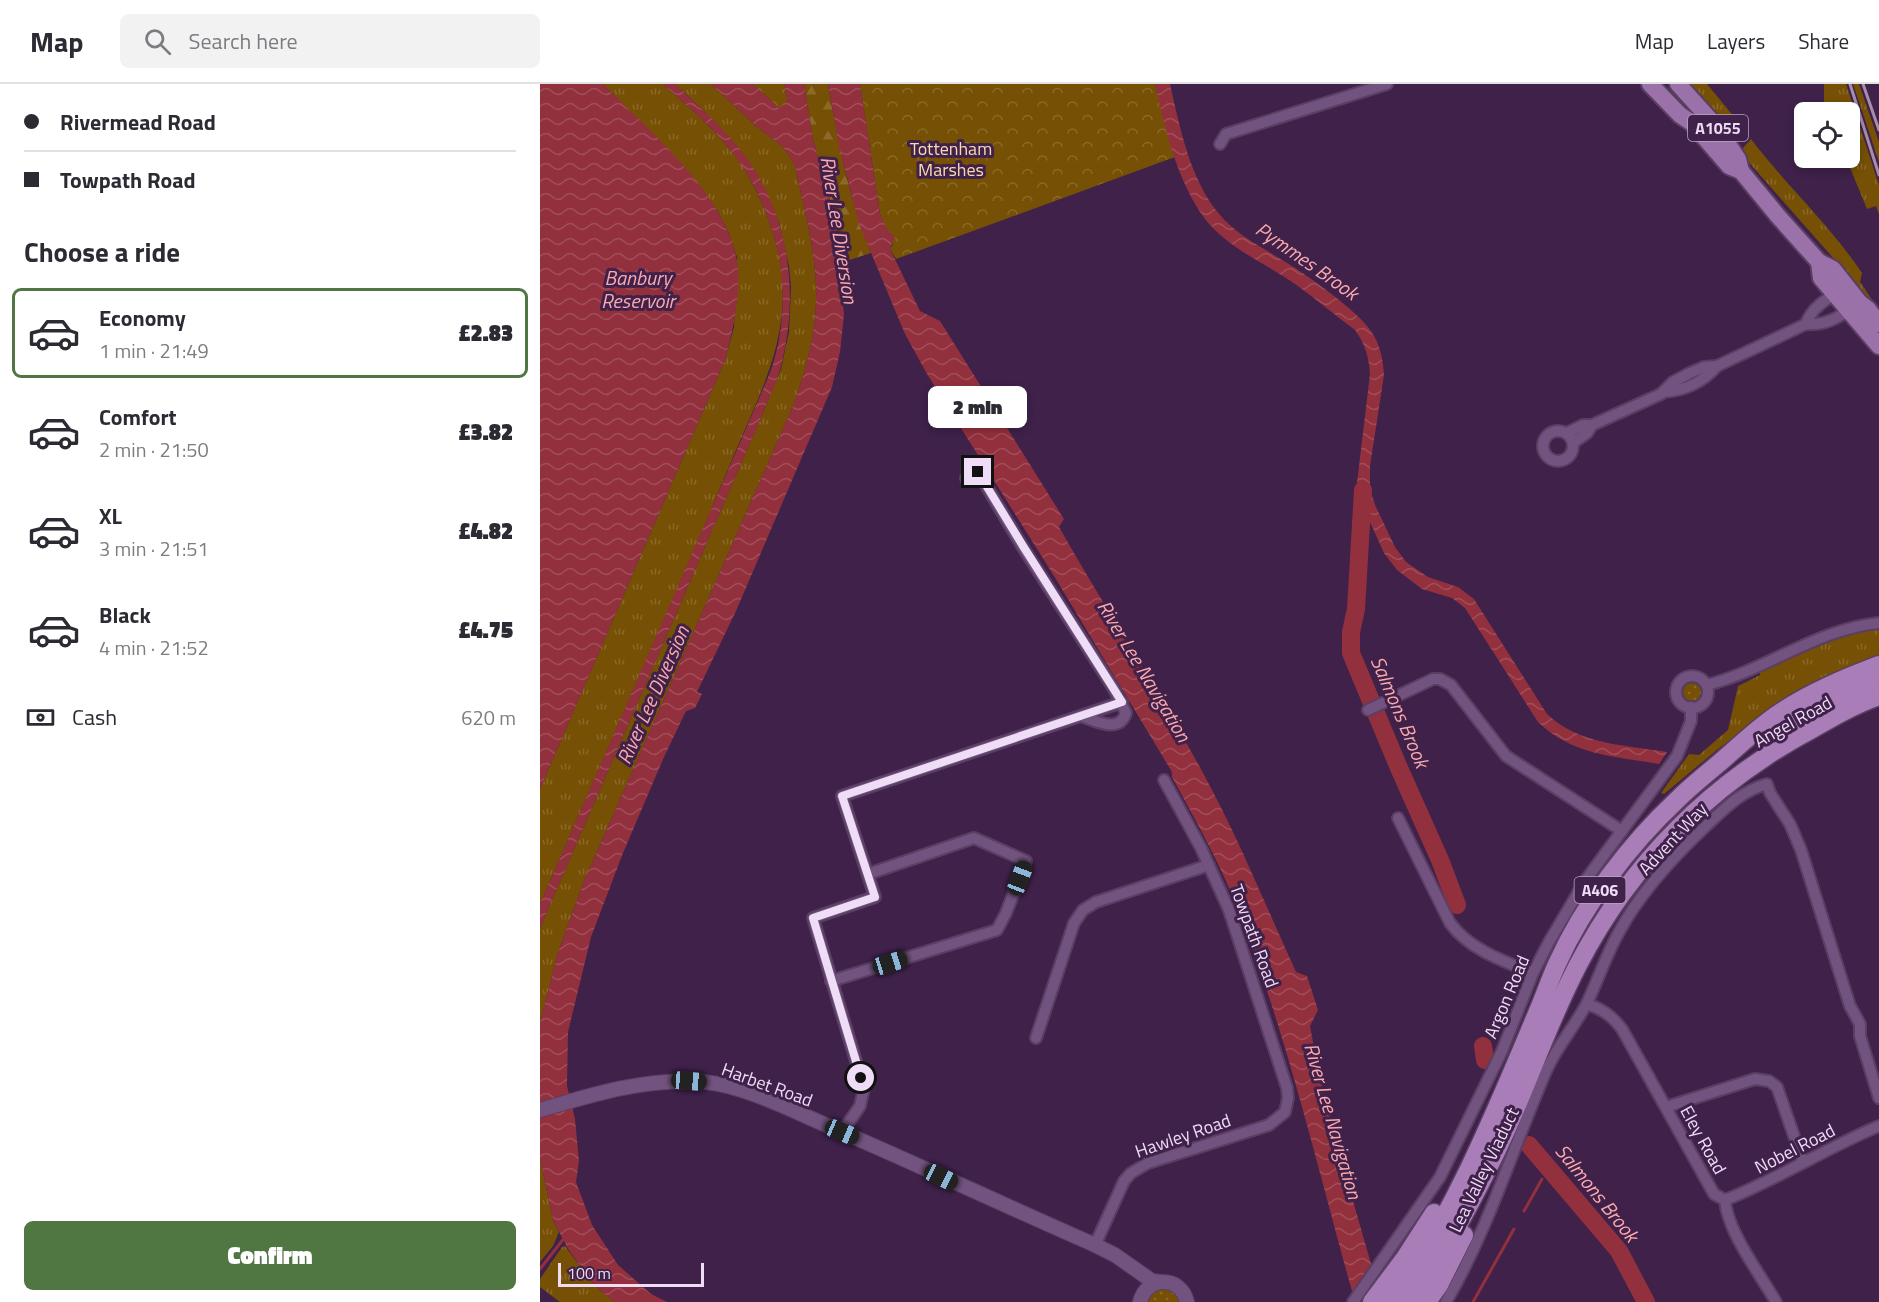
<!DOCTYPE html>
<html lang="en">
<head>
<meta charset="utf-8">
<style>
  body { margin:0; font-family:"Titillium Web",sans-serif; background:#f2f2f3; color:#2b2b33; height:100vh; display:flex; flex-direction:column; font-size:22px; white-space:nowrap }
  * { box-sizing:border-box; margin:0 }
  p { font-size:20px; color:#7c7c81 }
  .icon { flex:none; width:33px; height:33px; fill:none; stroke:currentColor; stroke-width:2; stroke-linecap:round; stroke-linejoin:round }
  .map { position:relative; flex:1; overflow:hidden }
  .drawer { display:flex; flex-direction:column; background:#fff; width:540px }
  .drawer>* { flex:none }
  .hud { display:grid; align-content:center; height:132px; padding:0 24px; background:#fff }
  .controls { position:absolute; left:1254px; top:18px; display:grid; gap:12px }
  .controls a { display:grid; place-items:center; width:66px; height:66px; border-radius:9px; background:#fff; box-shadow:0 3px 9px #0003; font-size:30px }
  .scale { position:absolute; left:18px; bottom:15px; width:146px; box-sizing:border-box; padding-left:6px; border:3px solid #efdcf6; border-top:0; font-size:16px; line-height:21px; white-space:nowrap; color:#efdcf6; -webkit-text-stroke:4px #3f214a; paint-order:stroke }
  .end { position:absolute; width:27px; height:27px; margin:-14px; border:8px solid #efdcf6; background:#111; box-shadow:0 0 0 3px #111 }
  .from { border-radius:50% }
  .bubble { position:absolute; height:42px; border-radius:9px; background:#fff; box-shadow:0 3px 9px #0003; font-size:20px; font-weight:800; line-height:42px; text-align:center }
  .car { position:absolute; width:18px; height:36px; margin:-18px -9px; border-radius:8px; box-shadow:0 0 4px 2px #0007; background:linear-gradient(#222 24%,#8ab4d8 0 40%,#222 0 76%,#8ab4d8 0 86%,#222 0) }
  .hud b { display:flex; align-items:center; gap:21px; height:57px; font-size:22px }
  .hud b+b { border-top:2px solid #e1e1e2 }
  .hud i { width:15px; height:15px; background:#2b2b33 }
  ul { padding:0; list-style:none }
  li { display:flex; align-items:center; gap:18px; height:90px; margin:0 12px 9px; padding:0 12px; border:3px solid transparent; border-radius:9px }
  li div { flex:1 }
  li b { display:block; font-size:22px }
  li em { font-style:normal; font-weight:800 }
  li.current { border-color:#507642 }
  li>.icon { width:54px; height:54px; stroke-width:1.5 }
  h2 { padding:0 24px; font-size:27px; line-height:72px }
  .pay { display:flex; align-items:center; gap:15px; height:66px; padding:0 24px; font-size:22px }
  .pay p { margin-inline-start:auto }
  .button { display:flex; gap:12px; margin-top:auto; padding:12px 24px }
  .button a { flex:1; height:69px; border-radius:9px; background:#507642; color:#fff; font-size:24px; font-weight:800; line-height:69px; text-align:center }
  header { display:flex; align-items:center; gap:36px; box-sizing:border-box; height:84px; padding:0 30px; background:#fff; border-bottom:2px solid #e1e1e2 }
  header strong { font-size:28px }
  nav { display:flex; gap:33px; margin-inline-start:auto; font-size:21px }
  .search { width:420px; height:54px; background:#f2f2f3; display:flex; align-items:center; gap:15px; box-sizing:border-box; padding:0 21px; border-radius:9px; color:#7c7c81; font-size:22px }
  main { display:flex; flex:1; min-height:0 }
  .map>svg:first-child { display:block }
  .grass { fill:url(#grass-tufts) }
  .forest { fill:url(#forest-firs) }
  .park { fill:url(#park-crowns) }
  .garden { fill:url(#garden-dots) }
  .water { fill:url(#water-waves) }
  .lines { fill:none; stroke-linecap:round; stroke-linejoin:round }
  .stream { stroke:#93303d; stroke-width:3 }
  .river { stroke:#93303d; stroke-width:18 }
  .minor-casing { stroke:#5a3e63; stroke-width:14 }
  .tertiary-casing { stroke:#5a3e63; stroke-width:16 }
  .primary-casing { stroke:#5a3e63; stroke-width:20 }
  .trunk-casing { stroke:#5a3e63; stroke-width:21 }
  .minor { stroke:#72527e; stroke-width:10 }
  .tertiary { stroke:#72527e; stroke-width:14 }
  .primary { stroke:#9a72a9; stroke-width:16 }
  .trunk { stroke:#a87db8; stroke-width:18 }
  .rail { stroke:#a58dad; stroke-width:3 }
  .route { stroke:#efdcf6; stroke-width:8 }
  .labels { text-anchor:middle; stroke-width:6; stroke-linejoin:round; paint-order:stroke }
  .shield { fill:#3f214a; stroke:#baa4c2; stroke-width:1.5 }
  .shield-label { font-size:16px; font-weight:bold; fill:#efdcf6 }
  .park-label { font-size:18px; fill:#f8daaf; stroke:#3f214a }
  .street-label { font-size:18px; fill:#efdcf6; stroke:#3f214a }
  .water-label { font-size:20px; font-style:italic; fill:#fca9ad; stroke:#3f214a }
</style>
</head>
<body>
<header>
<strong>Map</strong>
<div class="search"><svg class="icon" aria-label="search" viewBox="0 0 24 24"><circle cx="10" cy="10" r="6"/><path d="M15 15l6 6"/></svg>Search here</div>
<nav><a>Map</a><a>Layers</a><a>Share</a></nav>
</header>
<main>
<section class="drawer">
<div class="hud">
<b><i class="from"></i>Rivermead Road</b>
<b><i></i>Towpath Road</b>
</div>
<h2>Choose a ride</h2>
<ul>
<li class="current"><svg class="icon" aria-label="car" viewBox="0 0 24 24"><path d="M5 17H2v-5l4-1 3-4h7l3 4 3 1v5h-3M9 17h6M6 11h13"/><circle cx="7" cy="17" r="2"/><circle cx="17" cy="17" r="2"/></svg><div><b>Economy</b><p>1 min · 21:49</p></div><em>£2.83</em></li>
<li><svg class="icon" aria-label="car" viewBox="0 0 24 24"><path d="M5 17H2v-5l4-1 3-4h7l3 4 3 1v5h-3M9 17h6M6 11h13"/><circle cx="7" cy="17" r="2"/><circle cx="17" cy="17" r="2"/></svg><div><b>Comfort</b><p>2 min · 21:50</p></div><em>£3.82</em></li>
<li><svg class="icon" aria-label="car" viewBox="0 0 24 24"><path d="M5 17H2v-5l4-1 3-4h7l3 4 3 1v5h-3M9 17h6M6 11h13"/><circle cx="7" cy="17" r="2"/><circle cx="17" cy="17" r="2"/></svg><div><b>XL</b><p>3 min · 21:51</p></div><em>£4.82</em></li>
<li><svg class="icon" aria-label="car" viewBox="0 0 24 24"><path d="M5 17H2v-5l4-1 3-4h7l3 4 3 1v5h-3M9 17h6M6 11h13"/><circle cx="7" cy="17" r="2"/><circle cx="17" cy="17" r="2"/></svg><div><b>Black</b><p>4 min · 21:52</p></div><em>£4.75</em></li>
</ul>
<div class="pay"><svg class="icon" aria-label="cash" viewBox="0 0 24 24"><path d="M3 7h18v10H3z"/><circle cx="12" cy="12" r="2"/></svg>Cash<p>620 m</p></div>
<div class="button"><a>Confirm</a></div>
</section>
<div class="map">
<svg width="1339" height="1218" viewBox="0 0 1339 1218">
  <defs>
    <pattern id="grass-tufts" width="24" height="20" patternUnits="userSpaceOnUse" patternTransform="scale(1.5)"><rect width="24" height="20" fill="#765004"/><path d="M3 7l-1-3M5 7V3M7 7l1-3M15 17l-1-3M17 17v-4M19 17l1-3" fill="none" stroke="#8a6929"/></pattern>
    <pattern id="forest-firs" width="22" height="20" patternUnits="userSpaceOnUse" patternTransform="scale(1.5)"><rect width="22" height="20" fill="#765004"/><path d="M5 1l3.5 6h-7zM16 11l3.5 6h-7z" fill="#8a6929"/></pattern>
    <pattern id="park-crowns" width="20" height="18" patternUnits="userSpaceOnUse" patternTransform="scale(1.5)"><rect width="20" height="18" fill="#765004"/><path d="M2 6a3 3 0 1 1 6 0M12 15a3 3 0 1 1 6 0" fill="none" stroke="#8a6929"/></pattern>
    <pattern id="garden-dots" width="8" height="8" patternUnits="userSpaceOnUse" patternTransform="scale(1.5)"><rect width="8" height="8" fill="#765004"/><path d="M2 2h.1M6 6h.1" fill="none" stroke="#8a6929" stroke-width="1.8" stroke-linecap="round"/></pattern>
    <pattern id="water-waves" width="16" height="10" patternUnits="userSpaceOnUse" patternTransform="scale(1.5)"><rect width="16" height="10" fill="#93303d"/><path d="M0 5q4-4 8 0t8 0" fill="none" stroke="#a24d5a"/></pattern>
  </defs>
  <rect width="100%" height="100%" fill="#3f214a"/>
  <g class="grass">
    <path d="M63,0H123C146,21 172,42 191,67C219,103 237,148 242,193C248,259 219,312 194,371C177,411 161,450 144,489C96,599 48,710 0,820V705L185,276L194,243L197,173L188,147L177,126L139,78Z"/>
    <path d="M135,0H171C186,14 201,28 216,42C235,58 243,58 255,82C262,116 272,152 275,187C280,233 269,279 253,322L44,797L18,868L0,938V844L223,329L241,285L249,248L251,203L249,182L239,138L165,28Z"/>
    <polygon points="1146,0 1167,0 1204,45 1197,51 1190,50"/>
    <polygon points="1284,0 1306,0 1339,101 1339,130 1336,122 1327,125 1306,74 1310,74 1310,28 1287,28 1284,18"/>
    <polygon points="1313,0 1319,0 1339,58 1339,78"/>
    <path d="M1211,55C1246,101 1290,141 1322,189L1320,198L1335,220L1334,227L1295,176L1205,74L1203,64Z"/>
    <path d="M1339,545V574L1204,646L1178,665L1124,710L1121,709L1149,670L1159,671L1188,646L1198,602L1220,591V588C1260,569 1294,550 1339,545Z"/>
    <polygon points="0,1074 13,1136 19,1148 13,1162 0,1178"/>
    <polygon points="25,1162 54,1201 74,1218 20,1218 0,1203 0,1195 22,1163"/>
  </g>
  <path class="forest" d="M264,0H288C298,58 309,115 331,169L300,179L290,116L273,55Z"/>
  <g class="park">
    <polygon points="213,0 244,0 248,19 239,24"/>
    <polygon points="320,0 615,0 635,73 356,175 350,165 353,160 340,130"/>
  </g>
  <g class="garden">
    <circle cx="1152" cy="608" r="9"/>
    <polygon points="615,1204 635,1206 641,1218 605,1218"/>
  </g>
  <g class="water">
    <path d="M0,0H63C108,46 183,108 196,172C203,204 193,246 185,276L0,705Z"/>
    <path d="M123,0H135C155,19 176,37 194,58C248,120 261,205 241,282C237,298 229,314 223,329L0,844V820L218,317C223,305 228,294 232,283C256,210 238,127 191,67C172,42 146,21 123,0Z"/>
    <path d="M171,0H213L239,24L244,19H248L244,0H264L273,55L290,116L299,170L304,231L300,268L292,303L196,527L157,608L162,610L155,624L146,627L124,673L83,769L51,853L28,948L27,1002L35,1035L39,1077L36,1098L52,1141L78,1181L111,1210L127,1218H74L54,1201L28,1165L13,1136L0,1074V938L18,868L44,797L253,322C269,279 280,233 275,187C272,152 262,116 255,82C243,58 235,58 216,42C201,28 186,14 171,0Z"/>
    <path d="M288,0H320L340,130L348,147L355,153L350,165L380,227L400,237L524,435L519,443C569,531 625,616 672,706C703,765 728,827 756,888L767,892L778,926L770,942L777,980L807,1096L842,1218H815C777,1083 745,941 692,811C675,770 653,732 632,693V688L514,492L387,290L365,250L319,140L299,62Z"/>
    <path d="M615,0H630C640,44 650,96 680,131C696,150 718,161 739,174C763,188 816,225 831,247C840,260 843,275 844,291L830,382V405L835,421L855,463L866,478L888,493L918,503L934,515L1007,630C1040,661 1085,661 1127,668L1119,680C1073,672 1032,671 998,638L925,524L912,514L882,505L857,486L844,469L816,407L830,290C829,273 825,260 815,246C793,230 772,211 749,196C722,178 692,165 670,141C639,105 625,46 615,0Z"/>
  </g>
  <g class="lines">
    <g class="stream">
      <polyline points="984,1127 1002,1095"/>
      <polyline points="0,1185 25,1153"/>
      <polyline points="933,1218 974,1145"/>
    </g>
    <g class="river">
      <polyline points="823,406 816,525 811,548 811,569 859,684 900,776 917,821"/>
      <polyline points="943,962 945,976"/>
      <polyline points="989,1061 1079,1167 1106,1218"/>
    </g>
    <g class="minor-casing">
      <g id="minor">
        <polyline points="680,60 686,50 847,0"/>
        <path d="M1266,240C1271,225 1286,214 1301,208"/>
        <path d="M1123,308C1144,307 1163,298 1177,282"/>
        <circle cx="1018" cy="362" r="15"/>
        <path d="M1027,349L1043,341H1052L1121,310L1133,298L1150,289L1164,283L1177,282L1266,240C1283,242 1299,234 1313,223"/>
        <polyline points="1033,359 1047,349 1052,341"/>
        <path d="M426,394L438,388L482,462L574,605L586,629C579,650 556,637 541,632"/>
        <circle cx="1152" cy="608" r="16"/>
        <path d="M1167,601C1226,586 1277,545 1339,539"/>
        <polyline points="828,626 893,595 900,595 911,601 966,672 1082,747"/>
        <path d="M858,734L910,839C930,866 963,877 993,889"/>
        <polyline points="291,897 457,846 466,829 486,777 434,754 328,790"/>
        <path d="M1047,920C1062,925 1071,931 1082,945L1174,1110L1185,1116C1187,1147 1220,1190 1236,1218"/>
        <polyline points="496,954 534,839 543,826 556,818 669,781"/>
        <polyline points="1126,1023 1215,995 1229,997 1237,1003 1263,1078"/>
        <polyline points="302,1048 320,1022 324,1004 273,834 335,813 302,712 582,618"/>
        <path d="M1185,1116C1238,1095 1286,1064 1339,1042"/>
        <polyline points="555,1161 584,1097 591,1089 608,1079 729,1041 745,1028 748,1014 747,1004 689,826 661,764 624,696"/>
        <polyline points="813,1218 900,1093 962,967 993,889 1009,858 1045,797 1137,672 1151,637 1151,623"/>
        <path d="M906,1218C949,1144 973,1063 1007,985C1018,961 1035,942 1047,919C1058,896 1066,871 1079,848C1100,809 1132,774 1165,743C1184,725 1201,707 1227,700L1230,709L1250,740L1261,766L1310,922L1320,940V952L1339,1014"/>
      </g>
    </g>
    <g class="tertiary-casing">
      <g id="tertiary">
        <path d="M0,1026C53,1010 109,993 165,998C206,1002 255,1028 293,1044C381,1082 468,1123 555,1161L575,1171L612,1197L621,1198"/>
        <path d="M600,1218C606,1192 641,1191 647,1218"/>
      </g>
    </g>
    <g class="primary-casing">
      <g id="primary">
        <polyline points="1110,0 1140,31 1152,39 1189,82 1201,87"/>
        <polyline points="1138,0 1175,41 1198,75 1201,87 1237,131 1279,178 1293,185 1319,218 1328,225 1339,240"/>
        <polyline points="1279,178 1281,194 1339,262"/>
      </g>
    </g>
    <g class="trunk-casing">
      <g id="trunk">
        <polyline points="1240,643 1275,624 1339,597"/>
        <polyline points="832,1218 865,1174 894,1129"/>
        <path d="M852,1218C915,1129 956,1027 998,927C1005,911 1010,895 1017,880C1044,820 1089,761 1137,716C1150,703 1164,692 1178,680C1198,663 1218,643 1241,628C1271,608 1305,594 1339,581"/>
        <path d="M871,1218C903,1171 931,1119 956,1068C986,1007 1006,942 1038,881C1091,779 1172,698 1274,644C1295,632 1316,620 1339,612"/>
        <polyline points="887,1218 899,1201 924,1151"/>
      </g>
    </g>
    <use href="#minor" class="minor"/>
    <use href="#tertiary" class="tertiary"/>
    <use href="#primary" class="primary"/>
    <use href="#trunk" class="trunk"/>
    <g class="rail">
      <polyline points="1310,0 1339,91"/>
      <polyline points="1323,0 1339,46"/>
    </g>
  </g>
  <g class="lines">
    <polyline class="route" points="321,994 273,834 335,813 302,712 582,618 483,462 438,388"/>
  </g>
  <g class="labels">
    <g class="shield">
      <rect x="1148" y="31" width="60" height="26" rx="4.5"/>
      <rect x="1034.5" y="793" width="51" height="26" rx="4.5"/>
    </g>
    <g class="shield-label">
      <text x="1178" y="50">A1055</text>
      <text x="1060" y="812">A406</text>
    </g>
    <g class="park-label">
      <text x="411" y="71">Tottenham<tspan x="411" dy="21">Marshes</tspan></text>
    </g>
    <g class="street-label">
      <text transform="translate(1253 638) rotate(-29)" y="6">Angel Road</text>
      <text transform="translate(1133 755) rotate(-47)" y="6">Advent Way</text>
      <text transform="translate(714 852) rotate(70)" y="6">Towpath Road</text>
      <text transform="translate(967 913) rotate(-67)" y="6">Argon Road</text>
      <text transform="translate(227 1001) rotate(20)" y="6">Harbet Road</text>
      <text transform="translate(643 1052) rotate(-19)" y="6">Hawley Road</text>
      <text transform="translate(1163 1056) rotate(61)" y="6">Eley Road</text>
      <text transform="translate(1255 1065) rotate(-27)" y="6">Nobel Road</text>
      <text transform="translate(944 1086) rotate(-64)" y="6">Lea Valley Viaduct</text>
    </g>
    <g class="water-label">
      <text transform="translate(299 146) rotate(81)" y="7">River Lee Diversion</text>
      <text transform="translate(767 177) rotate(35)" y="7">Pymmes Brook</text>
      <text x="98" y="201">Banbury<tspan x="98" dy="23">Reservoir</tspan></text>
      <text transform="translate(604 587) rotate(59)" y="7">River Lee Navigation</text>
      <text transform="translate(113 611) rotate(-66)" y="7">River Lee Diversion</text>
      <text transform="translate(860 628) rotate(67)" y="7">Salmons Brook</text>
      <text transform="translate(793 1037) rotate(74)" y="7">River Lee Navigation</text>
      <text transform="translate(1057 1109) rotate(51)" y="7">Salmons Brook</text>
    </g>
  </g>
</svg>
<div class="controls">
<a><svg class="icon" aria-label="locate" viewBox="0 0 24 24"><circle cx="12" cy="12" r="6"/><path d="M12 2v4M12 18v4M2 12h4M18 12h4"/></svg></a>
</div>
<div class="scale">100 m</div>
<i class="end from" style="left:321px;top:994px"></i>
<i class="end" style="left:438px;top:388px"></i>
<div class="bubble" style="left:388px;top:302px;width:99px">2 min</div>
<i class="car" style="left:480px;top:794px;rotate:21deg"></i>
<i class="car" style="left:350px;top:879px;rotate:73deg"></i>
<i class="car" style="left:149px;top:997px;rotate:94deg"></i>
<i class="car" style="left:302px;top:1048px;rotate:113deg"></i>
<i class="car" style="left:401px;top:1093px;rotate:116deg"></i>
</div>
</main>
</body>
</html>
